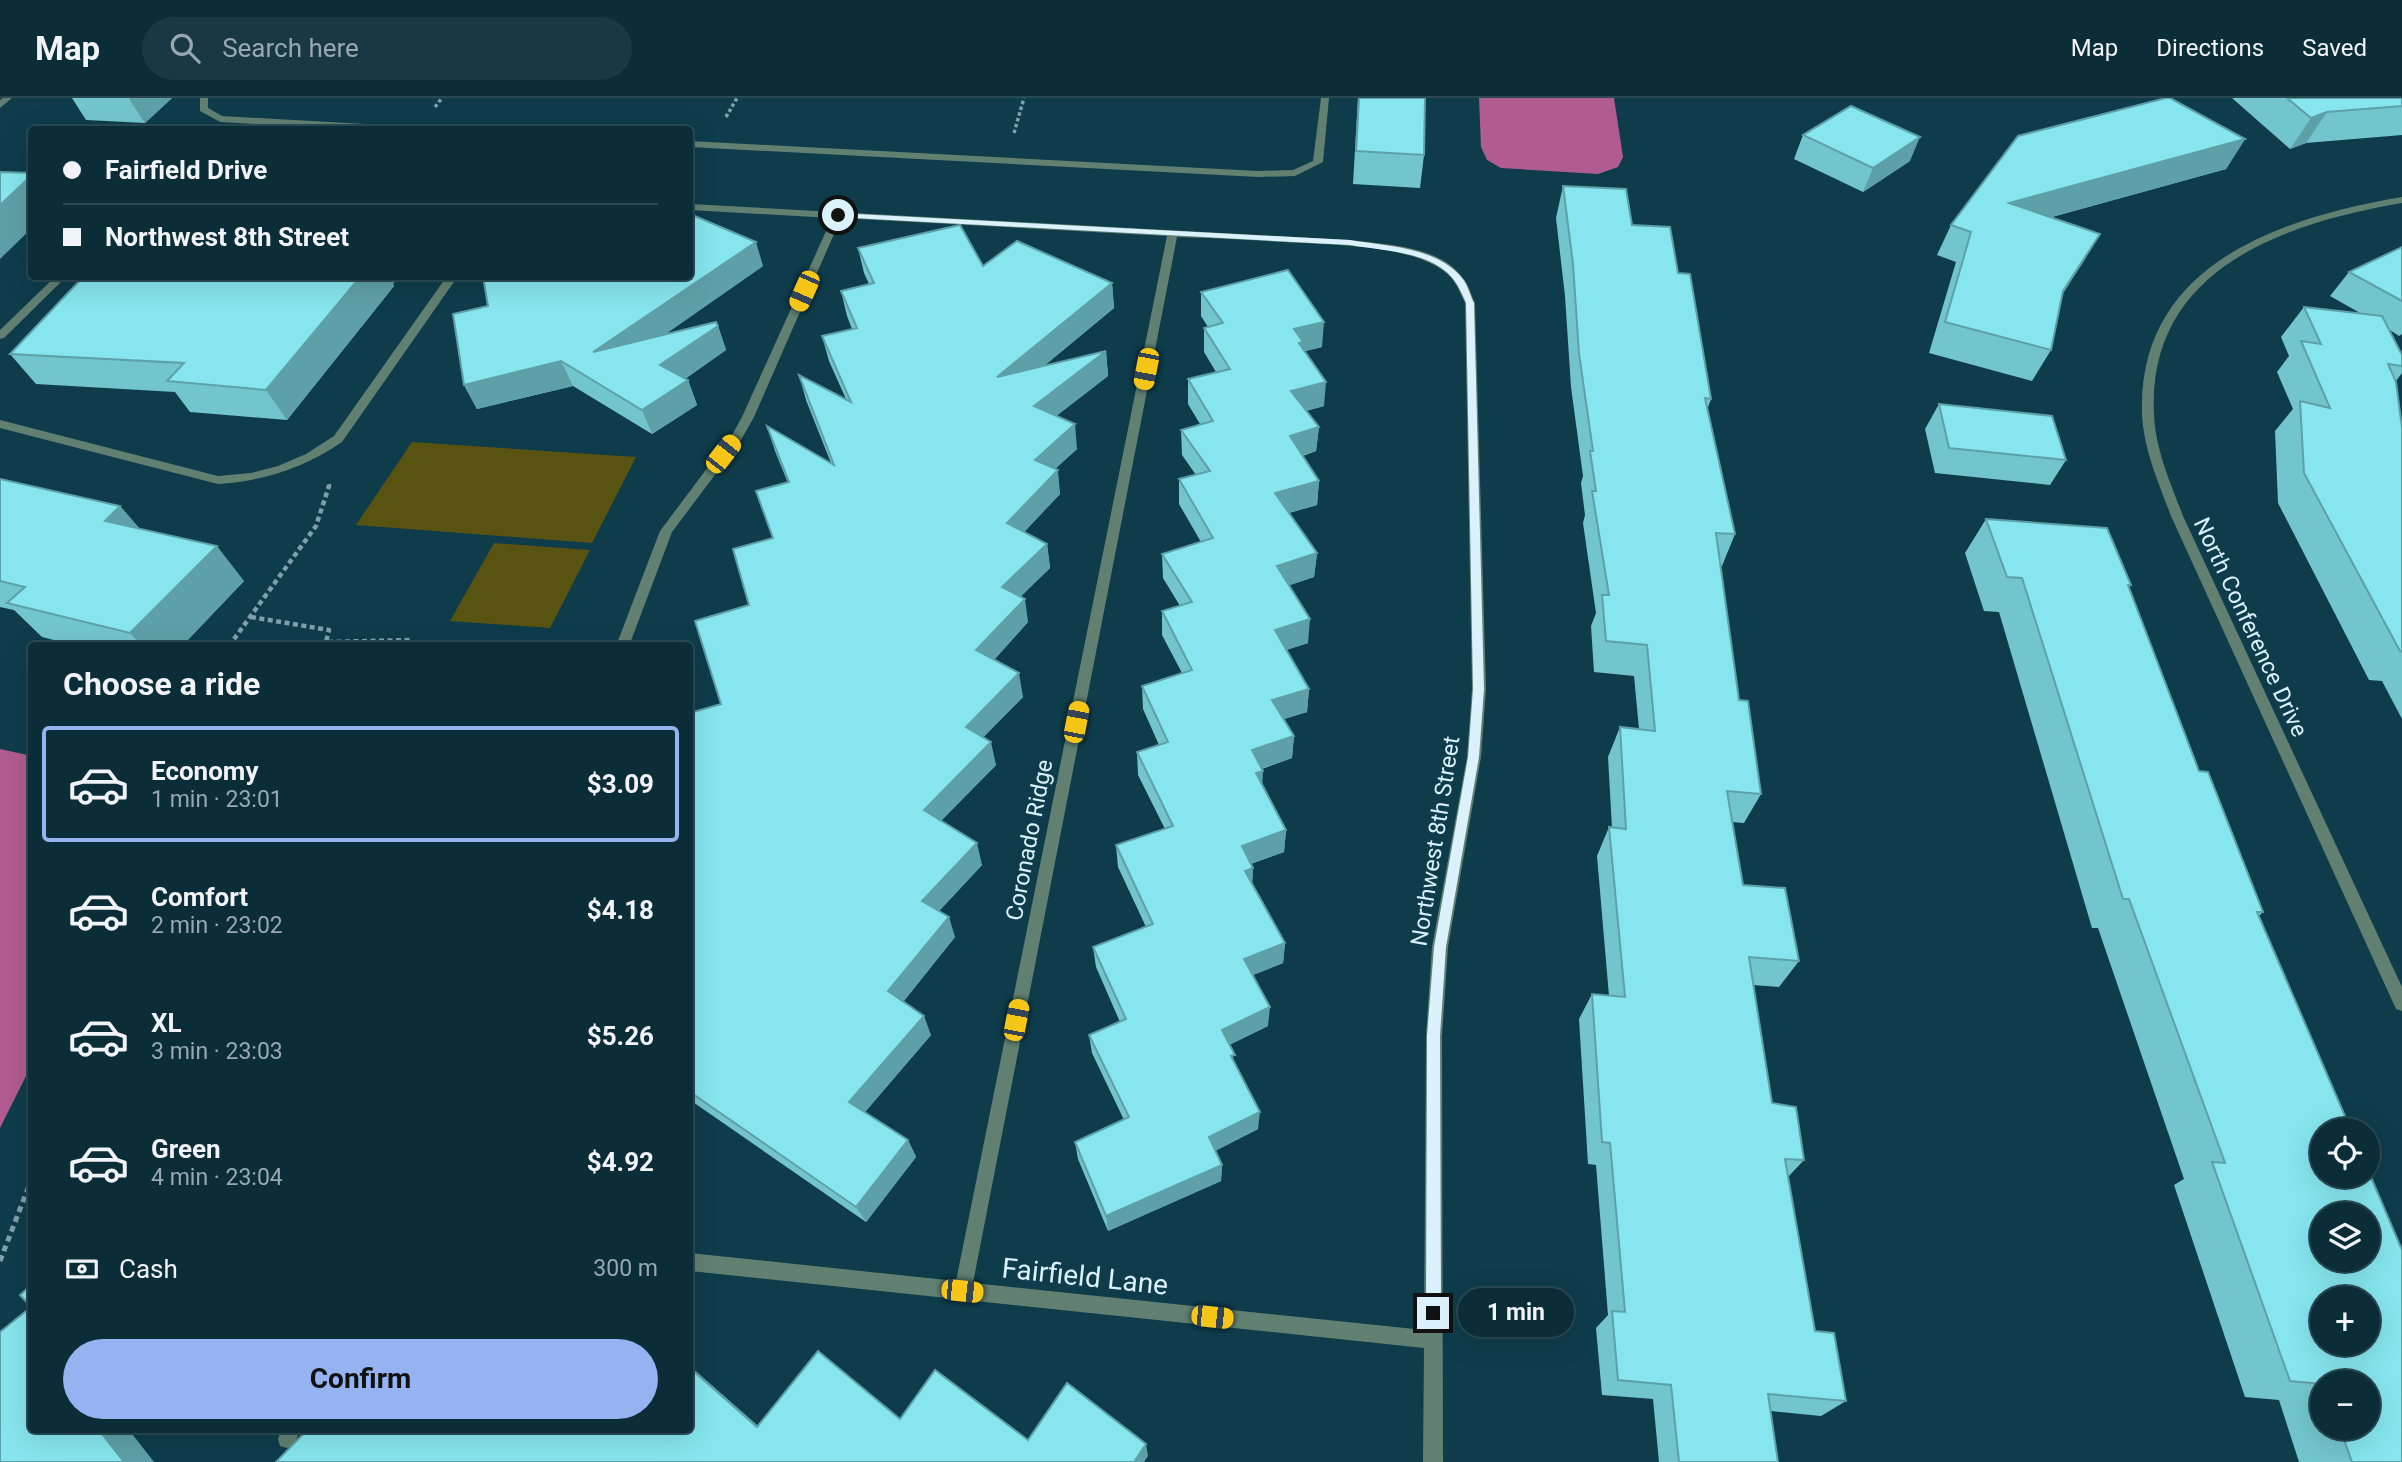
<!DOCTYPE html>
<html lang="en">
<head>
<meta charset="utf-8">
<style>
  body { margin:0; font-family:Roboto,sans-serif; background:#183943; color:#f1f3f6; height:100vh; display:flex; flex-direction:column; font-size:26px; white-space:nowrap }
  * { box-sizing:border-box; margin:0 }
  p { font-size:23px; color:#99a8ae }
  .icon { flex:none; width:38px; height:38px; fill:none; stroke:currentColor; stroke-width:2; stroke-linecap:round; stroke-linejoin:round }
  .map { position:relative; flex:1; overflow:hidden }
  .drawer { position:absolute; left:28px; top:544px; width:665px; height:791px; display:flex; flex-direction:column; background:#0a2d38; border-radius:7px; box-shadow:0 7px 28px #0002,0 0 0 2px #2a4953 }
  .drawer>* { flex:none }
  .guide { position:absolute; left:28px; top:28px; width:665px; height:154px; border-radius:7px; box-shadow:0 7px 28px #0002,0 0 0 2px #2a4953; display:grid; align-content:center; height:154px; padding:0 35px; background:#0a2d38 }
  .fabs { position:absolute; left:2310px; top:1020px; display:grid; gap:14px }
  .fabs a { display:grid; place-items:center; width:70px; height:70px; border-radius:50%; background:#0a2d38; box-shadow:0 7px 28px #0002,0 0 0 2px #2a4953; font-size:35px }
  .end { position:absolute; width:32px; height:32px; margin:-16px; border:9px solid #dbf2fc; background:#111; box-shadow:0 0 0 4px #111 }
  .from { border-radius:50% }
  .bubble { position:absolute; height:49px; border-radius:24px; background:#0a2d38; box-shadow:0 7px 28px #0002,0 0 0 2px #2a4953; font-size:23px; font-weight:700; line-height:49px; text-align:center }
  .car { position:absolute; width:21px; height:42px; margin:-21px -10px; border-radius:9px; box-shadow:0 0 5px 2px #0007; background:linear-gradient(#f5c518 24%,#345 0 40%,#f5c518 0 76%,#345 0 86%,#f5c518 0) }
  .guide b { display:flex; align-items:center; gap:24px; height:66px; font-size:26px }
  .guide b+b { border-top:2px solid #2a4953 }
  .guide i { width:18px; height:18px; background:#f1f3f6 }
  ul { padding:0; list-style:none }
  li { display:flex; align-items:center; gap:21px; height:116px; margin:0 14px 10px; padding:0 21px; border:4px solid transparent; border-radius:7px }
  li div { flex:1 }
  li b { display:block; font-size:26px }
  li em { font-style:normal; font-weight:700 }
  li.active { border-color:#95b2f1 }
  li>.icon { width:63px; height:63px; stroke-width:1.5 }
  h2 { padding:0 35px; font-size:32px; line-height:84px }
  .pay { display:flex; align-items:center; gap:18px; height:77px; padding:0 35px; font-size:26px }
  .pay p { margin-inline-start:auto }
  .button { display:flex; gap:14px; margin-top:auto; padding:14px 35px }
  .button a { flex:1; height:80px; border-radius:42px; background:#95b2f1; color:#111; font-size:28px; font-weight:700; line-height:80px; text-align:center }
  header { display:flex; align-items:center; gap:42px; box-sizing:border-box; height:98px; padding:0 35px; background:#0a2d38; border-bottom:2px solid #2a4953 }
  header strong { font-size:33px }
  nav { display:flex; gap:38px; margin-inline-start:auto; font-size:24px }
  .search { width:490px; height:63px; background:#183943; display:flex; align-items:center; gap:18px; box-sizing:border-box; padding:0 24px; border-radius:38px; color:#99a8ae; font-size:26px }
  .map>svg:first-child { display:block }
  .green { fill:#595311 }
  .water { fill:#b15c90 }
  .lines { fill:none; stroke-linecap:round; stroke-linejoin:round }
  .path-far2 { stroke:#7e9fab; stroke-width:3.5; stroke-dasharray:3.5 2.5; stroke-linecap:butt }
  .path-far1 { stroke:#7e9fab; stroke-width:4.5; stroke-dasharray:5 3.5; stroke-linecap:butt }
  .path { stroke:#7e9fab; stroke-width:5; stroke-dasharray:6 4.5; stroke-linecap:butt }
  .lane { fill:#628072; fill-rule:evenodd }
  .street { fill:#628072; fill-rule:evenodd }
  .wall { fill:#73c5cd; fill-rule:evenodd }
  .shaded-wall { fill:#5ea0a7 }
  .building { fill:#86e5ee; stroke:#5ea0a7; stroke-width:2; fill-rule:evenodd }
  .route { fill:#dbf2fc }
  .labels { text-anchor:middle; stroke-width:7; stroke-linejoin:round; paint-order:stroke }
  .street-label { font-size:23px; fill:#dbf2fc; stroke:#0e3c4b }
  .near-street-label { font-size:28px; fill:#dbf2fc; stroke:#0e3c4b }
</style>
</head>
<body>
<header>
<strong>Map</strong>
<div class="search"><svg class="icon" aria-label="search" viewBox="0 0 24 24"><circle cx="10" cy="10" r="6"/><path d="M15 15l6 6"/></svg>Search here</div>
<nav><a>Map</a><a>Directions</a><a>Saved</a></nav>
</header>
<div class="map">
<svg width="2402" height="1364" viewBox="0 0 2402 1364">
  <rect width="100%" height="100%" fill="#0e3c4b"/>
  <g class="green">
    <polygon points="412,344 636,359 592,445 356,427"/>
    <polygon points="494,445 590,452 550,530 450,523"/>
  </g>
  <g class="water">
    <polygon points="1479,0 1614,0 1623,59 1618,69 1598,76 1501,70 1487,62 1481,49"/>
    <polygon points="0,651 32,658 31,968 0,1030"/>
  </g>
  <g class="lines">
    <g class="path-far2">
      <polyline points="435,9 442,0"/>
      <polyline points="726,19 737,0"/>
      <polyline points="1014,35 1024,0"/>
    </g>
    <g class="path-far1">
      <polyline points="251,519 329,532 326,544 410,542 407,548"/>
      <polyline points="229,548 316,428 329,388 328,383"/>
    </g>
    <polyline class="path" points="0,1163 32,1080"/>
    <g class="lane">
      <polygon points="3,0 12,0 0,10 0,2"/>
      <polygon points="200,0 208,0 208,10 222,18 418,29 422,32 360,32 220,24 200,13"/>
      <polygon points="1321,0 1329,0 1323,64 1295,78 1258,79 690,49 690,43 1258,73 1293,72 1313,63"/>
    </g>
    <g class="street">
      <path d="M2402,99V105C2284,125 2147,171 2154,316C2155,351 2171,386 2183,418L2402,889V913L2396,911L2171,418C2159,386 2143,350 2142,315C2138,166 2280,120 2402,99Z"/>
      <path d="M690,106L1350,142C1386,147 1439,147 1463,180C1469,187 1471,197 1475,205L1486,591L1481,659L1448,849L1442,938L1443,1364H1423L1424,1250L690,1173V1155L956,1183L1167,138L841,120L754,319L741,342L672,434L629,548H616L660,433L732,337L742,319L832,120L690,112ZM1177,139C1213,140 1249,142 1284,144C1328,147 1410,146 1445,174C1456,182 1459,193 1465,205L1472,591L1467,659L1432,849L1426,938L1424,1232L973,1185Z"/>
      <polygon points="56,178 67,178 4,240 0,241 0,232"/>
      <path d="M447,178H458L342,344C304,370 264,383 218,386L0,330V322L218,378L251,375L278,368L306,356L334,338Z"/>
      <polygon points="281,1332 300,1332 294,1348 287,1350 280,1348 278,1341"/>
    </g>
  </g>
  <g class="wall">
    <polygon points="72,0 172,0 145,25 86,22"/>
    <polygon points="1358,0 1425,0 1424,57 1420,90 1353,86"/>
    <polygon points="2232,0 2402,0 2402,37 2306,45 2290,51"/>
    <polygon points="1803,37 1910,63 1863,94 1794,61"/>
    <polygon points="2245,41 2226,71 2052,119 2100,136 2062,197 2051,252 2032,283 1929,255 1956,164 1937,157 1951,127"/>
    <polygon points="1563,88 1632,127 1678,175 1711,301 1707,312 1735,436 1722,468 1720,468 1739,602 1761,696 1744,725 1732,724 1743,787 1799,863 1779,889 1753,887 1772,1005 1804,1062 1788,1079 1815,1233 1846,1303 1821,1318 1771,1313 1778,1364 1659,1364 1653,1301 1602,1297 1596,1230 1608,1217 1596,1067 1588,1066 1579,921 1592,896 1609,898 1597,758 1609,729 1612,730 1608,659 1620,629 1639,631 1634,578 1594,574 1591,528 1596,515 1583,425 1585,417 1581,385 1583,378 1571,289 1565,198 1556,120"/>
    <polygon points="2402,149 2402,236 2399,238 2390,232 2402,257 2402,275 2396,283 2402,330 2402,621 2382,583 2369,582 2278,405 2275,333 2293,311 2277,274 2289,258 2281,239 2304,209 2360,215 2330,198 2349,174"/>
    <polygon points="858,150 1112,185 1114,210 1044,268 1106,253 1108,278 1056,318 1077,351 1055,371 1060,396 1024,434 1047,446 1050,470 1021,498 1028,524 994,562 1023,599 983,639 996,667 941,723 982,767 939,813 955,839 903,904 931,937 865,1014 908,1042 916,1059 866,1124 690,1002 690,615 721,606 749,507 773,440 788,385 775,353 767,328 831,365 806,302 799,277 846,301 829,263 822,238 852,231 847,218 841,193 869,186 864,175"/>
    <polygon points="763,168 664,237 718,228 726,252 685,281 688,282 697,307 652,336 573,288 477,311 464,287"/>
    <polygon points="393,186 394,188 287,322 190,314 175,294 36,286 10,256"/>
    <polygon points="1201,194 1322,249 1305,253 1324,308 1306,313 1319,329 1316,353 1303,358 1319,383 1317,407 1289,415 1317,455 1314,479 1289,487 1308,545 1286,552 1309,591 1307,614 1284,621 1294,638 1292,660 1262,671 1262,686 1286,732 1284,754 1251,766 1253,770 1252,786 1285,845 1283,865 1253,877 1268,928 1229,947 1234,965 1258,1031 1215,1053 1222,1067 1221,1083 1108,1133 1078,1061 1075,1044 1124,1022 1092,955 1089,937 1120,924 1096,869 1093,849 1146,829 1118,769 1116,747 1165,731 1138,677 1137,654 1159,647 1143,611 1142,588 1182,575 1162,537 1162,513 1180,508 1163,480 1162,456 1201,444 1179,406 1179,381 1196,377 1182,357 1181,332 1200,326 1188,306 1188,281 1216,274 1204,254 1204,230 1208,229 1201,218"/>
    <polygon points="1939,306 2066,362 2050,387 1935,375 1925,331"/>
    <polygon points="0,381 120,408 139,430 244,483 182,548 77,548 42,539 14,512 0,509"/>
    <path d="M1986,421L2131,487L2129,490L2199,673L2263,814L2259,818L2402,1364H2299L2279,1302L2245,1299L2174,1087L2184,1081L2098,830H2092L1999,514L1984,513L1965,455ZM2322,1284L2368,1330H2322Z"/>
  </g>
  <g class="shaded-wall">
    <polygon points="131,0 172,0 145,25 129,1"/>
    <polygon points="2327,14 2306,45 2290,51 2311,20"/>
    <polygon points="1920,39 1910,63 1863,94 1873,70"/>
    <polygon points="2245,41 2226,71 1994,135 2009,105"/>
    <polygon points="32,77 32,130 0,161 0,107"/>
    <polygon points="2100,136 2082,166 2045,223 2063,193"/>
    <polygon points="756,144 763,168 604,279 593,254"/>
    <polygon points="361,178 399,178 393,186 394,188 287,322 266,292"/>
    <polygon points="1112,185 1114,210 1001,303 997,279"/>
    <polygon points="1324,224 1322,249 1302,254 1294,231"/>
    <polygon points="718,228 726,252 670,291 660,267"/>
    <polygon points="1106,253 1108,278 1037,333 1034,308"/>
    <polygon points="561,263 573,288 477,311 464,287"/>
    <polygon points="688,282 697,307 652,336 642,312"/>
    <polygon points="1326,284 1324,308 1289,317 1291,293"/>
    <polygon points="1075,326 1077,351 1038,386 1035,362"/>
    <polygon points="1319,329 1316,353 1288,362 1290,338"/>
    <polygon points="1058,372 1060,396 1010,449 1007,425"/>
    <polygon points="1319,383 1317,407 1274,419 1275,395"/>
    <polygon points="120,408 150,443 105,423"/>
    <polygon points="1047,446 1050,470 1006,513 1002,489"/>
    <polygon points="217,448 244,483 182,548 142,548 130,535"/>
    <polygon points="1317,455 1314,479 1276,492 1277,468"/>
    <polygon points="1025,501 1028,524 981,576 976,552"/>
    <polygon points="1310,521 1308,545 1274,556 1275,532"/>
    <polygon points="1019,575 1023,599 971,652 966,629"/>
    <polygon points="1309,591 1307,614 1271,625 1272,602"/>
    <polygon points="1294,638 1292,660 1251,674 1252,652"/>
    <polygon points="991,644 996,667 930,734 924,712"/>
    <polygon points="1263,673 1262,695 1256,675"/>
    <polygon points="1286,732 1284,754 1241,769 1242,748"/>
    <polygon points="977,745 982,767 929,824 922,803"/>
    <polygon points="1253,770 1252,791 1245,773"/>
    <polygon points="949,819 955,839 896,913 888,893"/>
    <polygon points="1285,845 1283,865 1243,881 1244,861"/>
    <polygon points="1270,909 1268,928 1221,951 1222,932"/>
    <polygon points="924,918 931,937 859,1021 849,1004"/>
    <polygon points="1260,1014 1258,1031 1209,1056 1209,1039"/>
    <polygon points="908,1042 916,1059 866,1124 856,1109"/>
    <polygon points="1222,1067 1221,1083 1108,1133 1106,1118"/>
    <polygon points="690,1268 773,1341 757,1329 690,1270"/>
    <polygon points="99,1332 129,1332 154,1364 124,1364"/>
    <polygon points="1146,1346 1148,1358 1144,1364 1134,1364"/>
  </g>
  <g class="building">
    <polygon points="1359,0 1425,0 1424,57 1356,53"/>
    <polygon points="2166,0 2170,0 2245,41 2009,105 2100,136 2063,193 2051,252 1945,224 1971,134 1951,127 2018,38"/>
    <polygon points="2287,0 2402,0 2402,8 2327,14 2311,20"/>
    <polygon points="1851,8 1920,39 1873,70 1803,37"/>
    <polygon points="0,74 32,75 32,77 0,107"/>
    <polygon points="1563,88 1626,91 1632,127 1670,129 1678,175 1690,176 1711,301 1705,300 1735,436 1716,435 1739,602 1748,603 1761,696 1727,693 1743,787 1785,790 1799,863 1749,859 1772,1005 1796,1009 1804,1062 1785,1061 1815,1233 1834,1235 1846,1303 1768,1296 1778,1364 1679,1364 1671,1287 1618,1282 1612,1213 1625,1214 1610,1045 1602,1044 1592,896 1625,899 1609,729 1626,731 1620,629 1655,633 1647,547 1606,543 1602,497 1609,497 1592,393 1596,393 1590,353 1593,353 1579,256 1573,166"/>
    <polygon points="690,116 756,144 593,254 716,224 718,228 660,267 688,282 642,312 561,263 464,287 453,216 488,208 483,178 690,178"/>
    <polygon points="960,127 983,168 1017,143 1112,185 997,279 1106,253 1034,308 1075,326 1035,362 1058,372 1007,425 1047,446 1002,489 1025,501 976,552 1019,575 966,629 991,644 924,712 977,745 922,803 949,819 888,893 924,918 849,1004 908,1042 856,1109 690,994 690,615 721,606 695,523 749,507 733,451 773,440 756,393 789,384 767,328 834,367 799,277 851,304 822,238 857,230 841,193 874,185 858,150"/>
    <polygon points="2402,149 2402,203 2349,174"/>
    <polygon points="1288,172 1324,224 1294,231 1303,244 1299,245 1326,284 1291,293 1319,329 1290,338 1319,383 1275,395 1317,455 1277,468 1310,521 1275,532 1309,591 1272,602 1294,638 1252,652 1263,673 1256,675 1286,732 1242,748 1253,770 1245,773 1285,845 1244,861 1270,909 1222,932 1235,957 1231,958 1260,1014 1209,1039 1222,1067 1106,1118 1075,1044 1129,1019 1089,937 1126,921 1093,849 1153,826 1116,747 1173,728 1137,654 1168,644 1142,588 1192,572 1162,513 1192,504 1162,456 1213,440 1179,381 1210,373 1181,332 1213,323 1188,281 1230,271 1204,230 1223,225 1201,194"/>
    <polygon points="84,178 361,178 266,292 167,283 184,265 10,256"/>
    <polygon points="2304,209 2382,218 2402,257 2402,268 2388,266 2396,284 2402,330 2402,554 2400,553 2304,375 2300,303 2330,310 2301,243 2321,246"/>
    <polygon points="1939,306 2052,318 2066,362 1949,350"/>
    <polygon points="0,381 120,408 105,423 217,448 130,535 7,505 25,489 0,483"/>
    <path d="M1986,421L2107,430L2131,487H2128L2199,673L2208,674L2263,814H2257L2351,1032H2322V1078H2368V1072L2402,1152V1364H2352L2340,1330H2368V1284H2322V1286L2290,1283L2212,1064L2225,1065L2129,801H2123L2022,480L2007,479ZM2322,1116H2368V1162H2322ZM2322,1200H2368V1246H2322Z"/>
    <polygon points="32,1186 32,1332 99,1332 124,1364 0,1364 0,1234 31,1209 20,1197"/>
    <polygon points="818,1253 900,1321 935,1272 1028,1342 1067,1285 1146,1346 1134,1364 276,1364 307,1332 690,1332 690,1270 757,1329"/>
  </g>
  <path class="route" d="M838,115L1350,142C1386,148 1437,149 1462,180C1468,187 1470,197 1474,205L1484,591L1479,659L1446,849L1440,938L1441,1215L1439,1220L1433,1222L1428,1220L1426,1215L1427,938L1434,849L1468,659L1473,591L1466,205C1463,198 1460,191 1456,185C1436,153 1383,153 1350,147L835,119Z"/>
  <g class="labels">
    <g class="street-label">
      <text transform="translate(2251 529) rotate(65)" y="8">North Conference Drive</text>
      <text transform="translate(1029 742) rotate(-79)" y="8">Coronado Ridge</text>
      <text transform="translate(1435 743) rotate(-81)" y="8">Northwest 8th Street</text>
    </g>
    <g class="near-street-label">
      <text transform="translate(1085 1178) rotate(6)" y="10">Fairfield Lane</text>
    </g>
  </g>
</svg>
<div class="fabs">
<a><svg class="icon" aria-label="locate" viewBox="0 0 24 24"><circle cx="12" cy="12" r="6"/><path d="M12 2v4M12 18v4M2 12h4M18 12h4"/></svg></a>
<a><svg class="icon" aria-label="layers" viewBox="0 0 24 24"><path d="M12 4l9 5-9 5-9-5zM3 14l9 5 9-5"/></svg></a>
<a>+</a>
<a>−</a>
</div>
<i class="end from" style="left:838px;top:117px"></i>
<i class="end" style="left:1433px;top:1215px"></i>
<div class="bubble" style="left:1458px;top:1190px;width:116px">1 min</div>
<i class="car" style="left:804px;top:193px;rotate:204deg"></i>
<i class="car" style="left:1146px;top:271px;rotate:191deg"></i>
<i class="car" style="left:723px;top:356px;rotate:38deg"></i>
<i class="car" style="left:1076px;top:624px;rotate:11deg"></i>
<i class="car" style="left:1016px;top:922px;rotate:11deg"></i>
<i class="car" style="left:962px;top:1193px;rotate:96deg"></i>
<i class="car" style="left:1212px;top:1219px;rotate:96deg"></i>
<div class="guide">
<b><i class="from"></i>Fairfield Drive</b>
<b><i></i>Northwest 8th Street</b>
</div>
<section class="drawer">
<h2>Choose a ride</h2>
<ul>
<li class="active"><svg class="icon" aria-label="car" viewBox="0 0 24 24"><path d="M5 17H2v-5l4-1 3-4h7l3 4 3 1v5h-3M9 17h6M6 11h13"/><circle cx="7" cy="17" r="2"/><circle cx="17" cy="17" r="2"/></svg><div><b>Economy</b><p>1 min · 23:01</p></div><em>$3.09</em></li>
<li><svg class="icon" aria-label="car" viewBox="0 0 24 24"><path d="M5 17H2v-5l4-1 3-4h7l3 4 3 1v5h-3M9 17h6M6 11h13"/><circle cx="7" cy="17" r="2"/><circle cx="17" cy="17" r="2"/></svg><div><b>Comfort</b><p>2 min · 23:02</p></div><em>$4.18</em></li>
<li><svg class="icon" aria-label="car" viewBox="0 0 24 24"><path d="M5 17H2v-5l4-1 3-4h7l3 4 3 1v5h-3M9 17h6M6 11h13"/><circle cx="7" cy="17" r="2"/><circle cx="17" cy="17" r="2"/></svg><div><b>XL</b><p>3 min · 23:03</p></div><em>$5.26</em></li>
<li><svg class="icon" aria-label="car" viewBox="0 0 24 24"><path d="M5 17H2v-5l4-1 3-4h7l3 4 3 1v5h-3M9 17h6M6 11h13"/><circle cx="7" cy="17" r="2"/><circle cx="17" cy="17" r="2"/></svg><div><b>Green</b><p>4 min · 23:04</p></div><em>$4.92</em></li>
</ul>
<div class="pay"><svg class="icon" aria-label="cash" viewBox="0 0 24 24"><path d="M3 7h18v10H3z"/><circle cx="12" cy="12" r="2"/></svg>Cash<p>300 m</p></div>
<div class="button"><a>Confirm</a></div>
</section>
</div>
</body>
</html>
